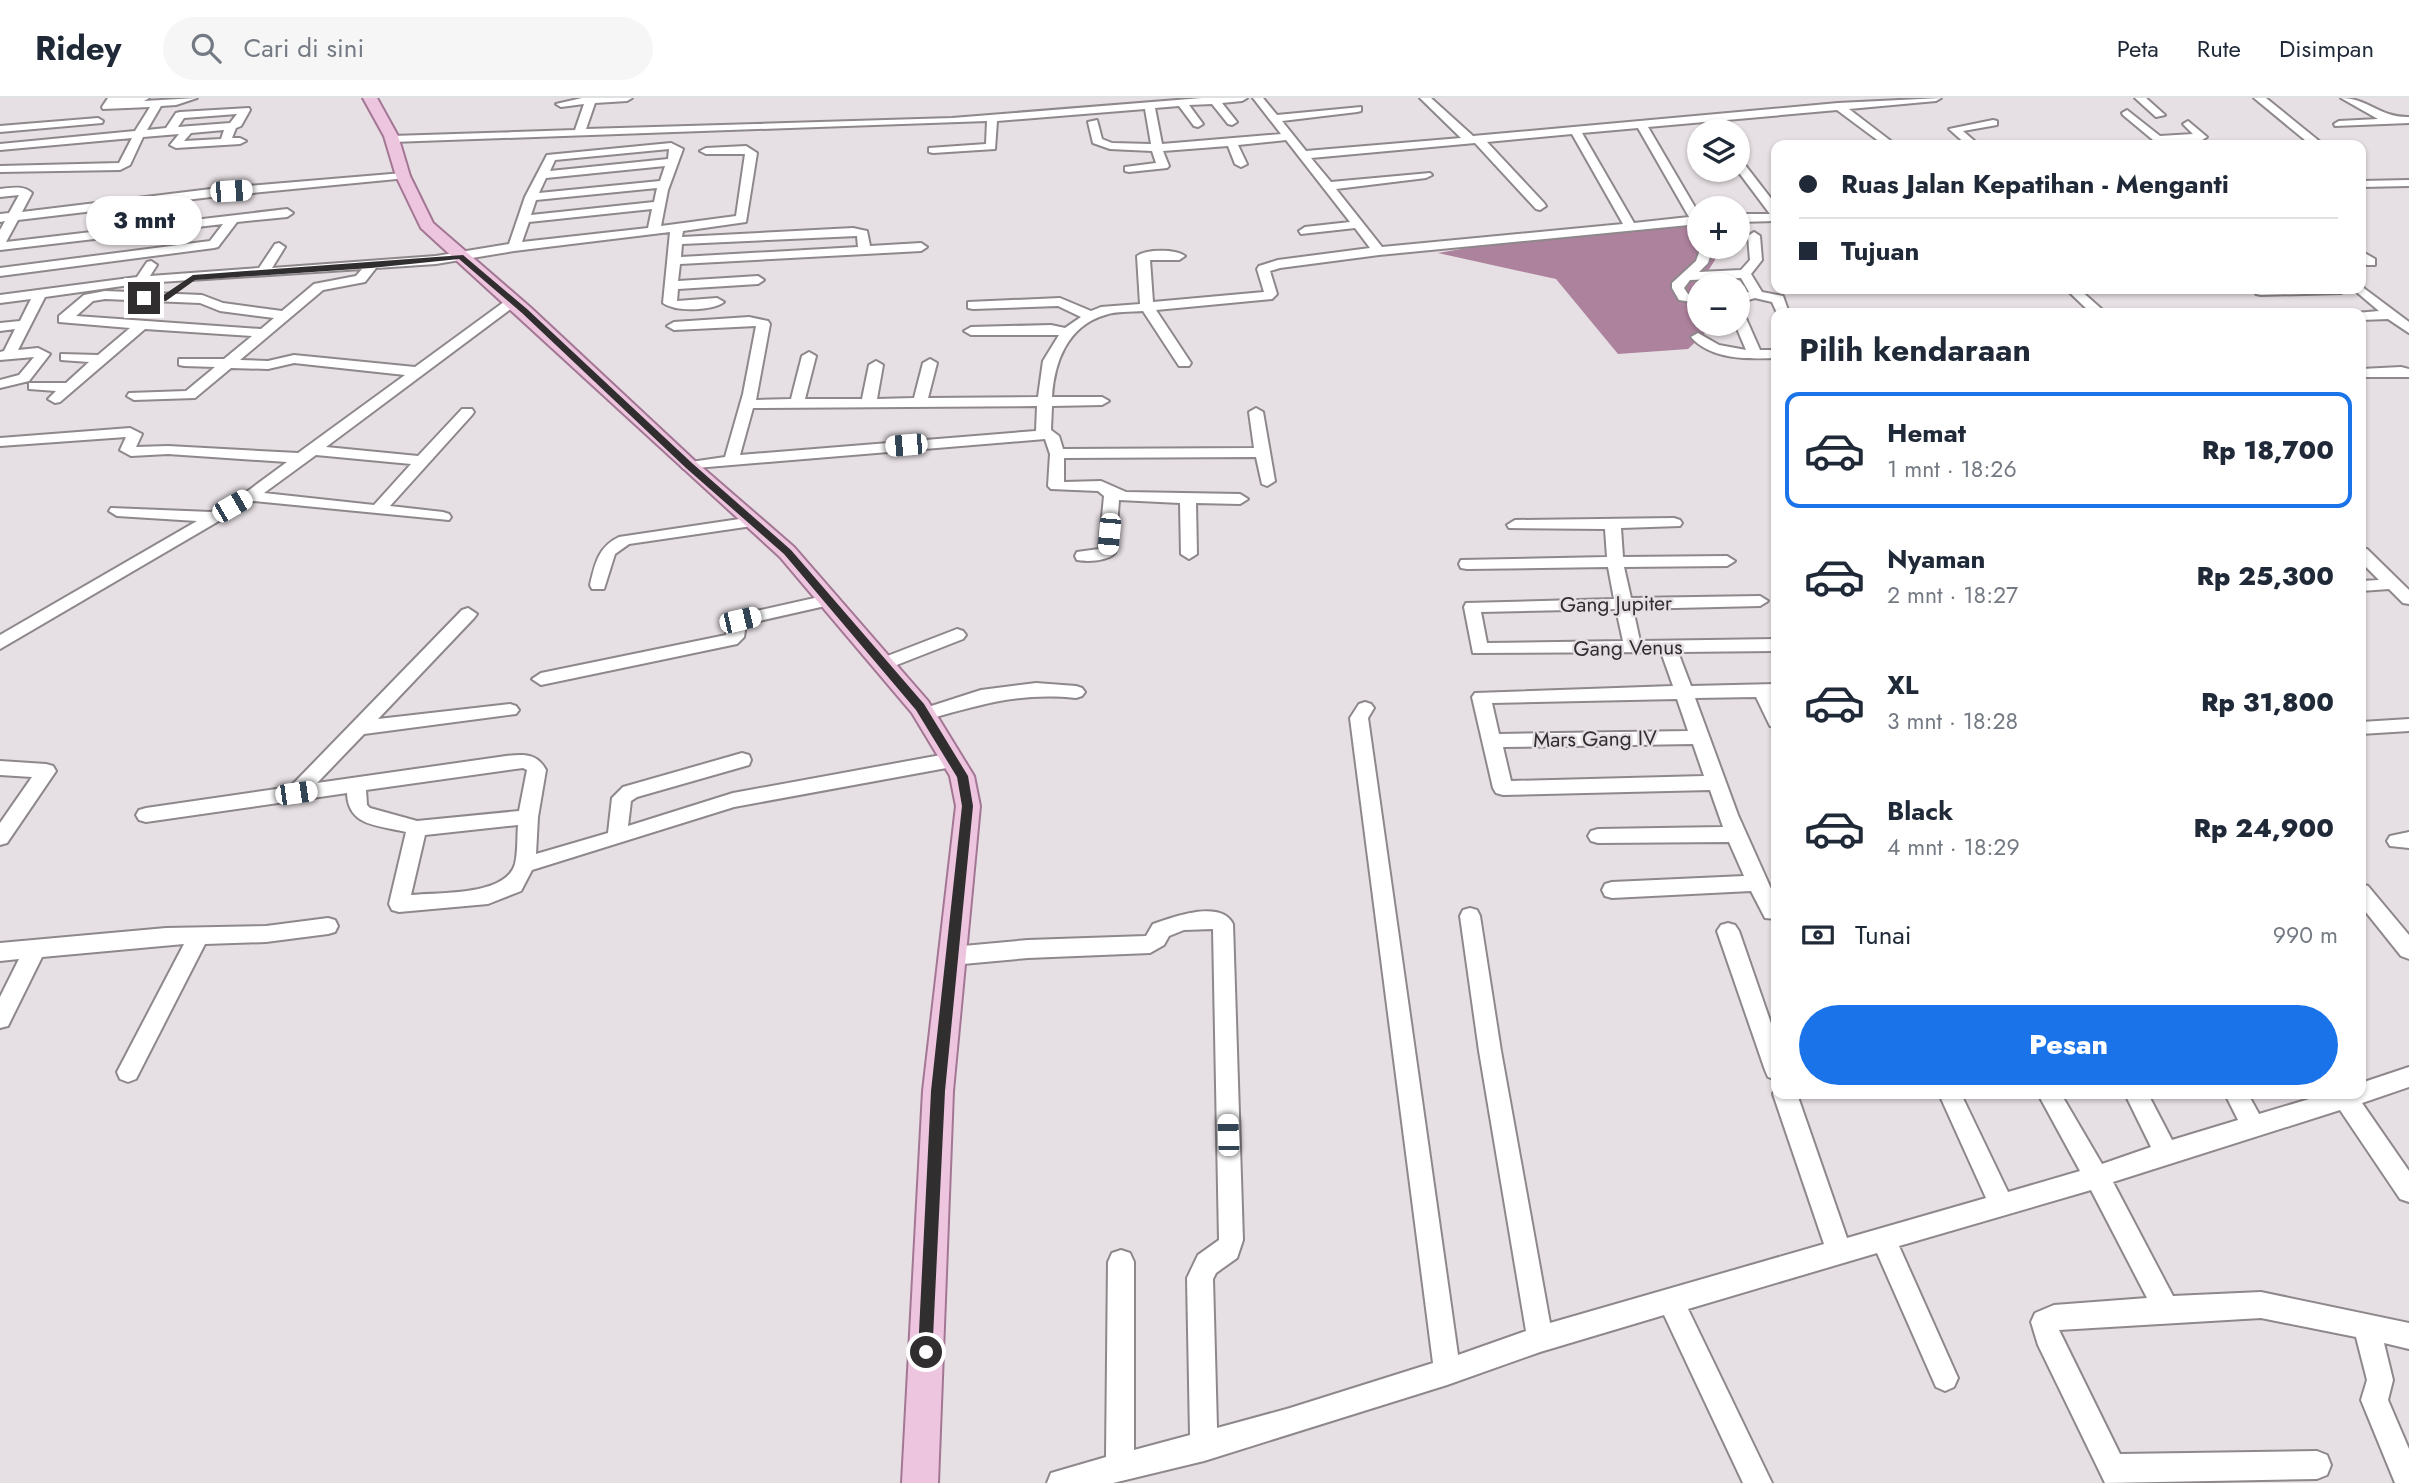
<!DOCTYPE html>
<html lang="id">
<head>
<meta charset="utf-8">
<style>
  body { margin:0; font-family:Jost,sans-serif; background:#f6f6f7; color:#1f2937; height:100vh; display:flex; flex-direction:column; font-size:26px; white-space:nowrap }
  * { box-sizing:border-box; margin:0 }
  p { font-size:23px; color:#747a83 }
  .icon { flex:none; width:38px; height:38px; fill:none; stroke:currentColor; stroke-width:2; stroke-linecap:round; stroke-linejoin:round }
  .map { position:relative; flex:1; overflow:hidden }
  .sheet { position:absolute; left:1771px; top:210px; width:595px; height:791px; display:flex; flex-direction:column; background:#fff; border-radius:14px; box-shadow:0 2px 5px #0004 }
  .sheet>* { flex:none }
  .hud { position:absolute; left:1771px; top:42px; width:595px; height:154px; border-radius:14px; box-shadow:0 2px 5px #0004; display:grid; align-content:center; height:154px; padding:0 28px; background:#fff }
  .tools { position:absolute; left:1687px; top:21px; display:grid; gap:14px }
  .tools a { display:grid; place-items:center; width:63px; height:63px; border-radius:50%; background:#fff; box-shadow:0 2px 5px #0004; font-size:35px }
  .end { position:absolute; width:32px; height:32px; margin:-16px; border:9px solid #312e30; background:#fff; box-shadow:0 0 0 4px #fff }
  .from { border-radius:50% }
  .bubble { position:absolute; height:49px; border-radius:24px; background:#fff; box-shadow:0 2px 5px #0004; font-size:23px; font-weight:800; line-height:49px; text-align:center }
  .car { position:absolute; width:21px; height:42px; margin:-21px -10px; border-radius:9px; box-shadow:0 0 5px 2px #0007; background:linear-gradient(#fff 24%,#345 0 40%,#fff 0 76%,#345 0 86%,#fff 0) }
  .hud b { display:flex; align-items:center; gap:24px; height:66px; font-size:26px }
  .hud b+b { border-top:2px solid #e0e1e3 }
  .hud i { width:18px; height:18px; background:#1f2937 }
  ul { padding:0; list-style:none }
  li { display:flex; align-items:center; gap:21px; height:116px; margin:0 14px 10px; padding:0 14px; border:4px solid transparent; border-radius:14px }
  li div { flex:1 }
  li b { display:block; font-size:26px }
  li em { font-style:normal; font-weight:800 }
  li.active { border-color:#1a73e8 }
  li>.icon { width:63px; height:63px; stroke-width:1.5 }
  h2 { padding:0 28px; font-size:32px; line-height:84px }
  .pay { display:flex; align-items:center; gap:18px; height:77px; padding:0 28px; font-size:26px }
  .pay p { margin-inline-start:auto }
  .action { display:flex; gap:14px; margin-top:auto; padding:14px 28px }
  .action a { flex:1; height:80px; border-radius:42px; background:#1a73e8; color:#fff; font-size:28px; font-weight:800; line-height:80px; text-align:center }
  header { display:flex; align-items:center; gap:42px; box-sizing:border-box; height:98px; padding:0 35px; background:#fff; border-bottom:2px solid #e0e1e3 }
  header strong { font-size:33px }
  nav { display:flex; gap:38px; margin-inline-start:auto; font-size:24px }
  .search { width:490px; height:63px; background:#f6f6f7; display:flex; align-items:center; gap:18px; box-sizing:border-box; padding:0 24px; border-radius:38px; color:#747a83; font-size:26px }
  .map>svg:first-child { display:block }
  .water { fill:#ad829d }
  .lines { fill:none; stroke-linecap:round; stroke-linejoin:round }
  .minor-casing { stroke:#8e878c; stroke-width:4 }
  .major-casing { stroke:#a37794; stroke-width:4 }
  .minor { fill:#fff; fill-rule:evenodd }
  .major { fill:#edc5df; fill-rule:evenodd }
  .route { fill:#312e30 }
  .labels { text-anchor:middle; stroke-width:5; stroke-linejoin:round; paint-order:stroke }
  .street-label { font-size:21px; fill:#312e30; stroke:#e6dfe3 }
</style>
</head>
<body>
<header>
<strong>Ridey</strong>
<div class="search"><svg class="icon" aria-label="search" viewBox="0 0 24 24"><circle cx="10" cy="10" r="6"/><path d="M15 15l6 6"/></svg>Cari di sini</div>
<nav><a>Peta</a><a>Rute</a><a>Disimpan</a></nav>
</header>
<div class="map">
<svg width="2409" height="1385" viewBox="0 0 2409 1385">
  <rect width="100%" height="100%" fill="#e6dfe3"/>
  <polygon class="water" points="1678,124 1699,124 1699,149 1717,149 1715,162 1696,192 1699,200 1699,226 1707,226 1708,232 1688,251 1618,256 1556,181 1438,155 1538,138"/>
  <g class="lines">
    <g class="minor-casing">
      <g id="minor">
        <path d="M108,0H149L144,3L197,0L176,7L161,8L147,32L166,30L176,15L180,14L249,10L250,12L241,28L236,30L232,40H240L246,43L240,46L176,50L170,47L179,36L143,39L130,67L120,72L0,74V68L119,65L132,40L0,52V46L135,33L150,9L103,11L102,9ZM237,16L230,25L178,29L184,20ZM224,32L221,41L184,43L191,35Z"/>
        <path d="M582,0H632L627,3L595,5L586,31L952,20L1202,0H1247L1242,3L1222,5L1237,24L1232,27L1228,26L1212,6L1189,7L1203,26L1198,29L1194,28L1179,8L1155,10L1162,46L1281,36L1253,0H1263L1277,17L1361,9V13L1357,14L1282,23L1306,53L1461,40L1420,0H1431L1473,38L1838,5L1941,0L1936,3L1849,11L1896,47H1884L1837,12L1648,29L1699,116V126L1379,157L1280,170L1270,173L1277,196L1272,201L1156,212L1191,265L1189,268H1179L1143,213C1131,214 1116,213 1105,217C1067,228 1054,265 1052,299H1102L1109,303L1102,307L1052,308L1051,332L1059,338L1063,351L1254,350L1249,314L1256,310L1263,314L1275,383L1267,388L1262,386L1256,359L1064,360V384L1101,383L1126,394L1240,396L1248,401L1240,406L1196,405L1197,456L1189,461L1181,456L1180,405L1119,402L1115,455C1108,463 1088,464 1077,462L1075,458L1077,454L1099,451L1104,398L1098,393L1051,391L1048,388L1050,356L1045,341L684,371L681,368L684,365L725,359L743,296L756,228L674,232L667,228L674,224L749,219L768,223L770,226L756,302L791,301L802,258L809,254L816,258L805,301H862L869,267L876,263L883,267L877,301L914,300L923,265L930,261L937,265L928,300L1038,299L1043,263L1059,237H971L964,233L971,229L1051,227L1065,230L1081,219L1058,208L973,211L968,210V204L1060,200L1091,213L1101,209L1140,206L1137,158C1146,151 1176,151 1185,158L1179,162H1150L1153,204L1264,194L1257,171L1259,168L1278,162L1370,150L1355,130L1301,136L1299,133L1305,129L1350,124L1286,42L1238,47L1247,66L1241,69L1235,66L1228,48L1163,53L1169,68L1167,70L1129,74L1125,73V69L1156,65L1152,53L1110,51L1093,45L1088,24L1097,22L1102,41L1112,45L1151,46L1145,11L997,23L995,51L933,55L929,54V50L986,46L987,23L392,44L386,41L392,38L575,32L584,6L561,9L556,6ZM1638,30L1689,119L1634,125L1582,35ZM1572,36L1623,126L1382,149L1336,91L1426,80L1432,77L1430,75L1331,84L1311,60L1475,45L1536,111L1540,112L1546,108L1544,105L1487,44ZM1037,308L1036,333L740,357L753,310Z"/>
        <polygon points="2135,0 2146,0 2165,17 2156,19"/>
        <polygon points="2254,0 2266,0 2324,47 2311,47"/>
        <path d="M2341,0C2368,0 2380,20 2409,19V25L2335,28L2334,26L2339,23L2378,21Z"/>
        <polygon points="2127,12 2160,38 2193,36 2183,26 2188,23 2207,39 2202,42 2168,44 2170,47 2159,47 2123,17 2122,15"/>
        <polygon points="98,20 103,23 102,25 0,34 0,28"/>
        <polygon points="1993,22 1997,23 1997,27 1963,33 1979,47 1967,47 1949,31"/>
        <path d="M671,45L683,51L668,92L661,128L736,118L745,56H706L700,53L706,50L746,48L757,55L746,124L683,133L682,139L853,130L867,133L870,148L921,145L927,149L921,153L680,166L678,183L758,178L764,182L758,186L678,191L677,203L717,200L724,204C712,213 675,214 663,205L670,134L514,153L436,166L376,170L365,184L323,192L240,262L268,263L294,257L415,269L508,201H518L520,204L326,349L418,358L462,311H472L474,314L472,317L390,408L443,414L449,416L451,419L449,422L253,403L0,551V537L197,423L117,418L109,413L111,410L211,414L245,395L287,364L168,356L131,358L120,352L126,339L0,348V340L130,330L142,336L136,349L168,348L298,355L405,277L294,265L268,271L231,270L195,300L134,302L127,298L129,295L186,293L215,269L184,268L179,267V261H224L252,238L145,231L60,304L55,305L48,301L56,293L29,291V285H66L89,264L61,262V256L98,257L130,230L59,224V218L84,197L105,193L202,197L223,205L282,213L314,186L356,178L362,171L144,185L45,199L18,252L38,250L50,256L29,283L0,290V282L19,277L34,259L0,262V254L4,253L15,231L0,233V225L20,223L31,201L0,205V197L137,179L147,164L151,163L157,167L150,178L259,170L275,146L279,145L285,149L272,170L436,158L509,146L525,99L547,57ZM669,51L668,61L550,73L555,62ZM665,68L660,83L539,95L546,80ZM657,90L654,104L531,117L536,102ZM652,111L648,130L522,144L529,124ZM857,138L858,149L681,159L682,146ZM105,201L200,205L220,213L274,220L261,231L76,218L93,203ZM316,357L411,366L374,407L264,395Z"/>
        <polygon points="1738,62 1742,63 1776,107 1776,123 1738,124 1738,116 1770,116 1737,72"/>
        <path d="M403,75L407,76V80L211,99L18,122L6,144L287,111L293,115L287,119L237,124L218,149L214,150L0,178V170L210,143L223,126L0,152V132L5,123L0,124V116L9,115L19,97L0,99V91C11,90 23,87 32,95L22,114L211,91Z"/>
        <polygon points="2409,82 2409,88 2361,89 2361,83"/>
        <polygon points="1754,134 1760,138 1762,162 1751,176 1762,194 1783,198 1789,215 1777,215 1772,204 1755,200 1738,205 1738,197 1749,194 1741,180 1690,182 1684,190 1688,196 1699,197 1699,205 1679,202 1672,190 1672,185 1696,163 1701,149 1713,149 1708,165 1699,174 1741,172 1750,162 1748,138"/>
        <polygon points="2361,153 2375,161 2375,167 2367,167 2361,163"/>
        <polygon points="2361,188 2409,224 2409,235 2388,221 2361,222 2361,215 2356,215 2379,213 2353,191 2361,191"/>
        <polygon points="2066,191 2079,191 2106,215 2091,215"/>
        <polygon points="2256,191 2347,191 2341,195 2261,197 2256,196"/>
        <path d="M1738,214L1745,218L1760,252H1776V260C1748,261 1711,262 1691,239L1698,235L1719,247L1746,252L1735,226H1738Z"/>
        <polygon points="2401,269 2409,271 2409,279 2361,279 2361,271"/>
        <path d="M753,419L761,424L759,427L629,446L615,456L604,491H592L590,487C595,466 598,449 619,439Z"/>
        <path d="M1674,420L1680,422L1682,425L1680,428L1621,430L1623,459L1727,458L1735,463L1727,468L1624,469L1631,500L1760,498L1768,503L1760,508L1633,511L1640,543L1776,541V553L1678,554L1691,588L1776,586V598H1774L1776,629L1770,628L1756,599L1695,600L1738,717L1776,802V821L1765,820L1751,793L1612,800L1605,798L1602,792L1605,786L1612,784L1744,778L1729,744L1598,745L1591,743L1588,738L1591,733L1598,731L1723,729L1710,692L1503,697L1496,695L1493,690L1472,599L1475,595L1673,588L1661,554L1473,555L1464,509L1466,505L1614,501L1608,469L1467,471L1461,470L1459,466L1461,462L1607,459L1605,431L1509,430L1507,427L1515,422ZM1616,511L1623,543L1487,545L1481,514ZM1677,601L1688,633L1499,636L1492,605ZM1693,646L1704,678L1511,683L1503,649Z"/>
        <polygon points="2361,450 2367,451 2409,492 2409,506 2403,505 2389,491 2361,493 2361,483 2379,482 2361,464"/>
        <polygon points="828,497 836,502 834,506 746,526 744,539 737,546 541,587 532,581 541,575 726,537 727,525 734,518"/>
        <path d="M468,510L477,516L474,520L378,621L510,606L516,608L519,612L516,616L364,636L317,685L506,658C524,656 537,655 546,672L538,719L536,756L608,735L612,700L623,689L742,655L749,657L751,662L749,667L637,699L631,703L628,728L733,695L952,655L959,657L961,662L959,667L952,669L734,709L532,772L521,793L488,806L399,814L392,812L389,806L406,734C379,727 348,729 347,695L146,724L139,722L136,717L139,712L146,710L290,689L462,512ZM523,670L527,672L519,713L417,723L370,710L367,707L366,692ZM518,727C517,739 518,754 515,766C506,798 440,794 411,797L425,737Z"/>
        <polygon points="957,531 963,533 966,537 963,541 889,570 877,570 874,566 877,562"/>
        <path d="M1036,585L1076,588L1082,590L1085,594L1082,598L1076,600C1018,594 980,607 925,622L919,620L916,616L919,612L981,592Z"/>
        <path d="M1365,604L1371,606L1374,610L1368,620L1458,1257L1526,1233L1479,953L1460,818L1463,812L1470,810L1477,812L1480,818L1501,953L1550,1225L1824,1146L1773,996L1776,990V996H1797L1847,1140L1986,1100L1939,996H1961L2008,1094L2080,1073L2038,996H2061L2102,1066L2151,1049L2125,996H2148L2172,1042L2238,1022L2225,996H2248L2259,1016L2326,996H2361V985L2409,969V989L2362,1005L2409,1073V1104L2400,1101L2340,1012L2113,1084L2173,1198L2261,1194L2409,1225V1251L2384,1245L2393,1282L2388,1302L2409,1351V1385H2395L2361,1302L2367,1282L2356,1239L2261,1220L2059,1232L2120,1356L2317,1353L2327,1357L2331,1367L2327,1377L2317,1381L2105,1385L2038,1247L2031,1224L2035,1215L2054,1207L2147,1200L2091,1092L1899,1148L1958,1280L1954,1289L1945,1293L1936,1289L1877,1155L1688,1211L1772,1385H1743L1664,1217L1540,1254L1447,1287L1204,1363L1113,1385H1047L1051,1375L1106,1359L1108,1164L1112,1155L1121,1152L1130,1155L1134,1164V1352L1190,1337L1187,1180L1198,1157L1219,1142L1213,831L1184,832L1169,838L1164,847L1150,855L1028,860L952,867L944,864L941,858L944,852L952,849L1028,842L1146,838L1153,826C1173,819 1221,801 1233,826L1243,1142L1237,1160L1216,1175L1213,1181L1217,1330L1290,1310L1433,1265L1350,620L1359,606Z"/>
        <polygon points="2409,621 2409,633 2361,636 2361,624"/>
        <polygon points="0,663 46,666 53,668 56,673 7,745 0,747 0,725 32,679 0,677"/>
        <polygon points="2409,734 2409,750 2390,748 2387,743 2390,738"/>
        <polygon points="2361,786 2368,788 2409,837 2409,861 2401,858 2361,808"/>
        <polygon points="328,820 335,822 338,828 335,834 328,836 266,844 205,846 136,981 128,984 120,981 117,974 184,846 42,859 8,928 0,930 0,899 19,861 0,863 0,845 166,830 266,828"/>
        <polygon points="1728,825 1735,827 1739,833 1776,940 1776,982 1768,979 1765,972 1717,833 1721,827"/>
      </g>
    </g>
    <g class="major-casing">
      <polygon id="major" points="363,0 377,0 398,38 410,78 433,125 530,209 696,364 794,449 928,603 974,678 980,708 953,993 938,1385 902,1385 923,993 956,708 950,678 912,615 780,459 421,130 396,78 384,38"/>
    </g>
    <use href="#minor" class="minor"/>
    <use href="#major" class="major"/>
  </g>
  <polygon class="route" points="463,157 527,211 693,366 791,452 924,606 968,678 973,708 945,993 932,1260 926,1262 921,1260 918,1254 931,993 962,708 957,679 916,612 784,456 686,370 522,215 459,161 371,170 195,182 166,203 140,200 162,198 193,177"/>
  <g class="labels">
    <g class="street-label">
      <text transform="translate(1616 506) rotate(-1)" y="7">Gang Jupiter</text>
      <text transform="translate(1628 550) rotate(-1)" y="7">Gang Venus</text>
      <text transform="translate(1595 641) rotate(-1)" y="7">Mars Gang IV</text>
    </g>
  </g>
</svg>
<div class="tools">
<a><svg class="icon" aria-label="layers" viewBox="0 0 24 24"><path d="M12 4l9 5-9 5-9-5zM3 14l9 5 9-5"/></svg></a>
<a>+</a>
<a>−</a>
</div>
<i class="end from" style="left:926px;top:1254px"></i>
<i class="end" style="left:144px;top:200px"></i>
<div class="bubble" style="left:86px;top:98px;width:116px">3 mnt</div>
<i class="car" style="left:231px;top:93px;rotate:86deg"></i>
<i class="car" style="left:906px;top:347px;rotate:265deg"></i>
<i class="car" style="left:232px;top:408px;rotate:60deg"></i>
<i class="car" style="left:1109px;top:436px;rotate:185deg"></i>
<i class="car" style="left:740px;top:522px;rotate:77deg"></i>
<i class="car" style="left:296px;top:695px;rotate:82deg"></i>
<i class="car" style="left:1228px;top:1037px;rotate:358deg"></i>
<div class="hud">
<b><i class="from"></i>Ruas Jalan Kepatihan - Menganti</b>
<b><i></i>Tujuan</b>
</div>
<section class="sheet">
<h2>Pilih kendaraan</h2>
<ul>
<li class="active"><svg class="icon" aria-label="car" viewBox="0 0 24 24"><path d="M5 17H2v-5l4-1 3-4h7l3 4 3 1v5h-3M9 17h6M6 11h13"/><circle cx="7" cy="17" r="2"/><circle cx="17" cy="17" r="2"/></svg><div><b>Hemat</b><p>1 mnt · 18:26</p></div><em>Rp 18,700</em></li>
<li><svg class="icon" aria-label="car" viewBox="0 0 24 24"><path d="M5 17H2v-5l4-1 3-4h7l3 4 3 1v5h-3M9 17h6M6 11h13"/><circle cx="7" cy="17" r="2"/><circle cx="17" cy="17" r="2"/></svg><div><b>Nyaman</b><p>2 mnt · 18:27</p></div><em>Rp 25,300</em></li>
<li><svg class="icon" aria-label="car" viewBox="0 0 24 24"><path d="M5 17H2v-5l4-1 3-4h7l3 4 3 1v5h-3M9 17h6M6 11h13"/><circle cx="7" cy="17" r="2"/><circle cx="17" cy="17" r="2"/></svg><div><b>XL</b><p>3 mnt · 18:28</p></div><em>Rp 31,800</em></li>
<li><svg class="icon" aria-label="car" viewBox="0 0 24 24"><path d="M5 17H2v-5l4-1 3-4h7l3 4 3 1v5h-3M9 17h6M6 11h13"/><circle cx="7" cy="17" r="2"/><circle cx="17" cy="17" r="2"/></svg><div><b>Black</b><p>4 mnt · 18:29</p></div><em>Rp 24,900</em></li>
</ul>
<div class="pay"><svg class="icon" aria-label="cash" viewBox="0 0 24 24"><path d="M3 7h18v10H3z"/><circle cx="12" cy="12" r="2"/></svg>Tunai<p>990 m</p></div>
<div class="action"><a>Pesan</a></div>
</section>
</div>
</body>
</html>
